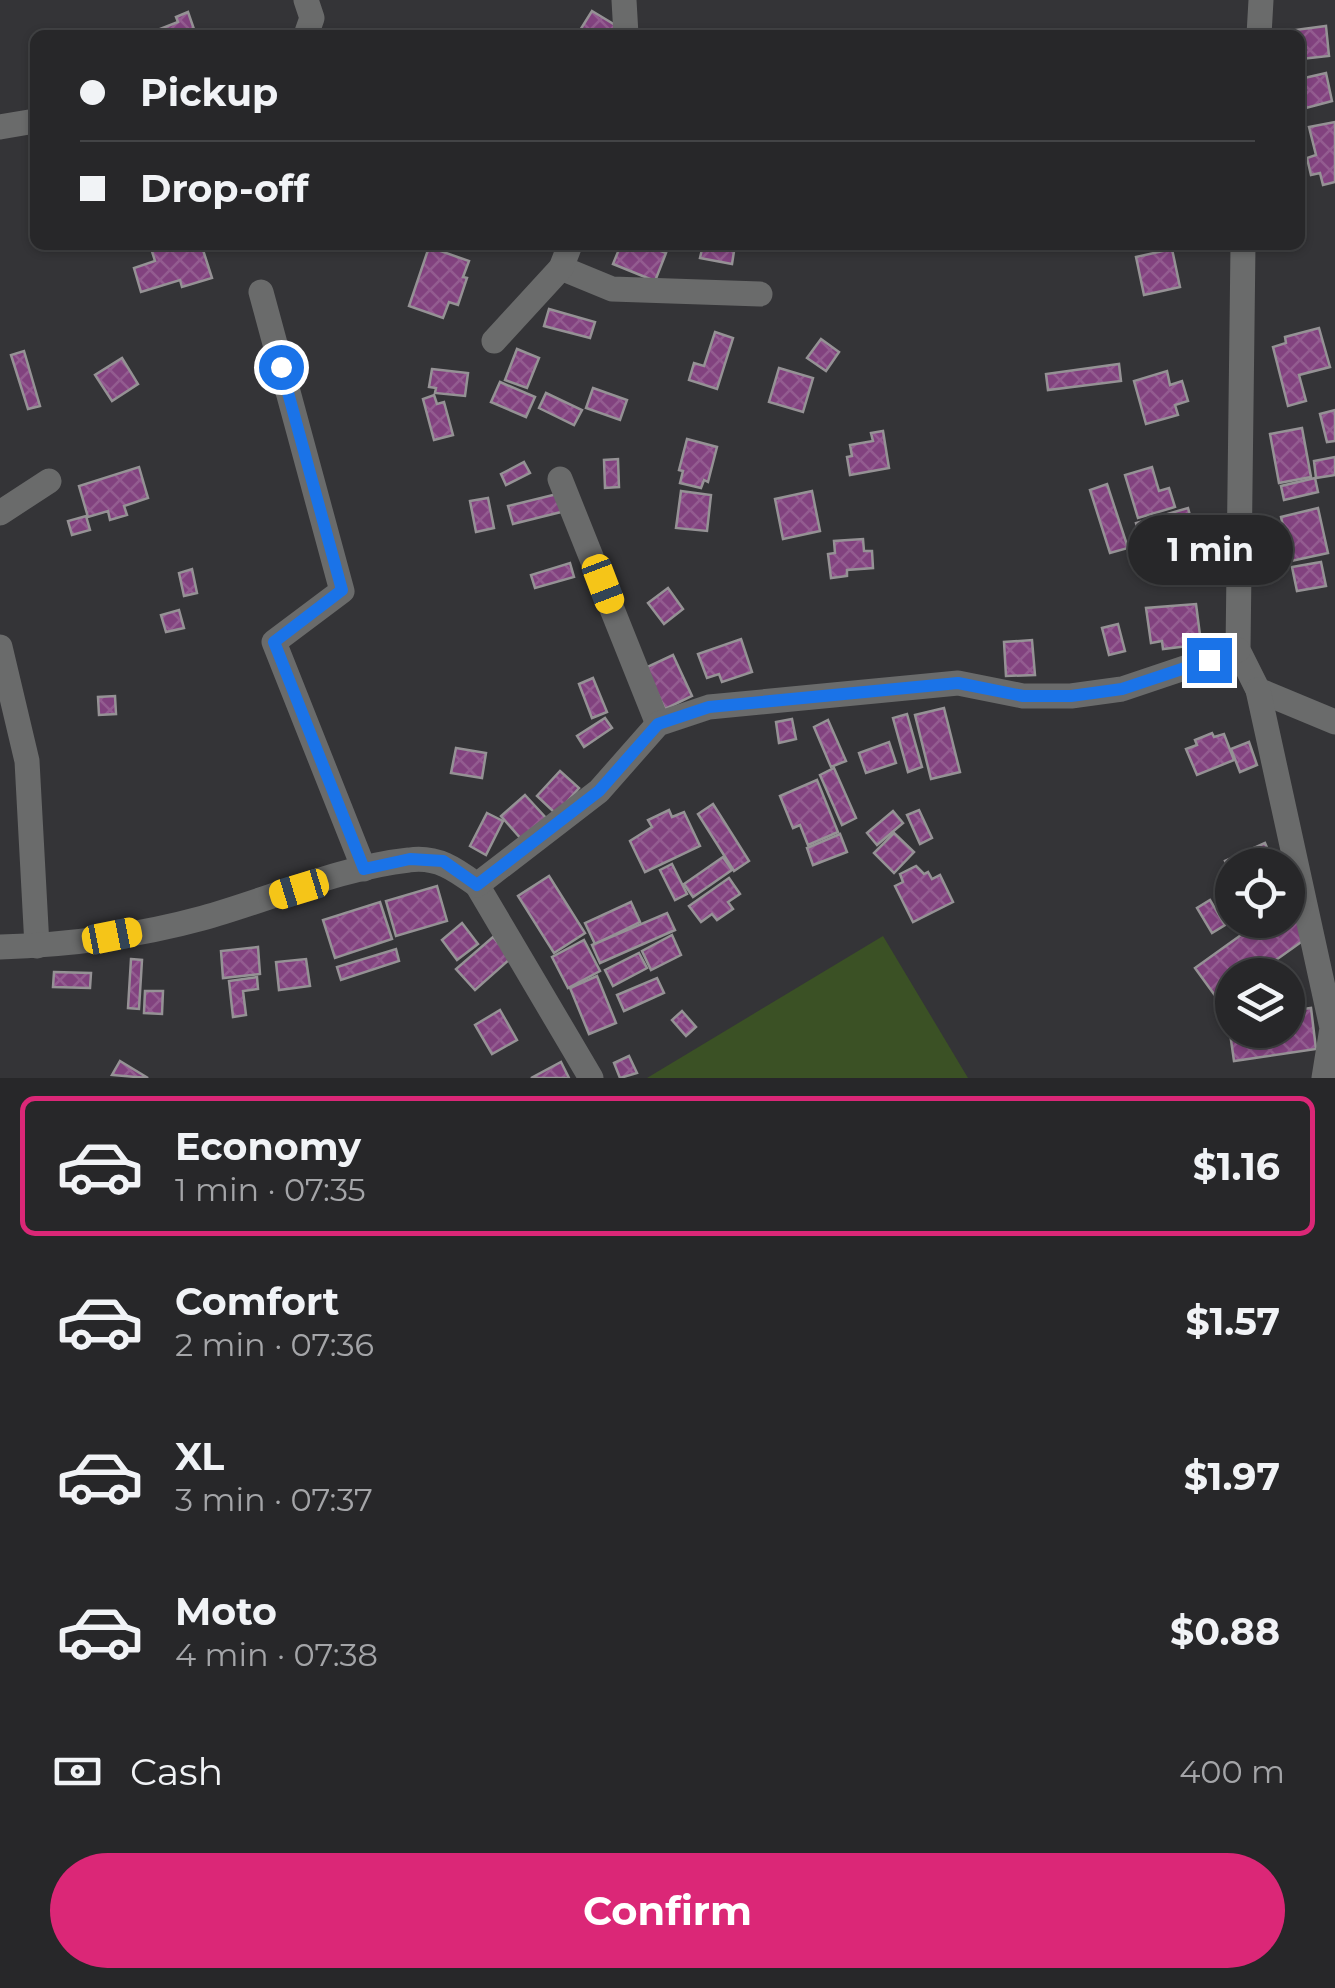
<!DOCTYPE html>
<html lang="en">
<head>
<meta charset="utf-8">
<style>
  body { margin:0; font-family:Montserrat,sans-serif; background:#333335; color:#f1f3f6; height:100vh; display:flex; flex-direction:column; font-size:38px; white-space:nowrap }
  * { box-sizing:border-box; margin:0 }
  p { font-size:32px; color:#a4a5a8 }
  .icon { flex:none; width:55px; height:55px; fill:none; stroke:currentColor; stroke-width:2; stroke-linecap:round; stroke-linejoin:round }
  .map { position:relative; height:1078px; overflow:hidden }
  .drawer { display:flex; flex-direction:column; background:#272729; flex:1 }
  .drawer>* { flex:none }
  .hud { position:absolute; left:30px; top:30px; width:1275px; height:220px; border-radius:15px; box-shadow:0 2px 8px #0004,0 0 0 2px #434446; display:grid; align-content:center; height:220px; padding:0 50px; background:#272729 }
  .buttons { position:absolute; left:1215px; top:848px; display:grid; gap:20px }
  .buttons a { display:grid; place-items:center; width:90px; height:90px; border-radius:50%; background:#272729; box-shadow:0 2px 8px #0004,0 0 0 2px #434446; font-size:50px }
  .end { position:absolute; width:45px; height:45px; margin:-22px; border:12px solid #1a73e8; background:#fff; box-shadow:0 0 0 5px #fff }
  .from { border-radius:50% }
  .bubble { position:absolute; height:70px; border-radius:35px; background:#272729; box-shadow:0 2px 8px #0004,0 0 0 2px #434446; font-size:32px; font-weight:700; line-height:70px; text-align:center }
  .car { position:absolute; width:30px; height:60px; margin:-30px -15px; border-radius:12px; box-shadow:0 0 8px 2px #0007; background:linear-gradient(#f5c518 24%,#345 0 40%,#f5c518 0 76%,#345 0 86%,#f5c518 0) }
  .hud b { display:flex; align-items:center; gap:35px; height:95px; font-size:38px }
  .hud b+b { border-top:2px solid #434446 }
  .hud i { width:25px; height:25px; background:#f1f3f6 }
  ul { padding:18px 0 0; list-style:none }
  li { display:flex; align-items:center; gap:30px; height:140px; margin:0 20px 15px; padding:0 30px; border:5px solid transparent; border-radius:15px }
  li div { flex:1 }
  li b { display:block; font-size:38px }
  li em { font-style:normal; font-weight:700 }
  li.selected { border-color:#db2777 }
  li>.icon { width:90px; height:90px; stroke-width:1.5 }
  .pay { display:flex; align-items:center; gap:25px; height:110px; padding:0 50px; font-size:38px }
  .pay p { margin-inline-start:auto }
  .button { display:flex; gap:20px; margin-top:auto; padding:20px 50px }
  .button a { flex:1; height:115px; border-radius:60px; background:#db2777; color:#fff; font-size:40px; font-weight:700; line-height:115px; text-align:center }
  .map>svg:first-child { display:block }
  .park { fill:#3b5125 }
  .building { fill:url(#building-cross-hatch); stroke:#959295; stroke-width:2.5 }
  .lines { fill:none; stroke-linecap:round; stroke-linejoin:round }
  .minor { stroke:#6a6b6b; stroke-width:25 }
  .route { stroke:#1a73e8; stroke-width:12 }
</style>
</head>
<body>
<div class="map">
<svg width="1335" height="1078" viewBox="0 0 1335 1078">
  <defs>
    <pattern id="building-cross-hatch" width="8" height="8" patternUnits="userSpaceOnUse" patternTransform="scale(2.5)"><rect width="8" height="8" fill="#82427f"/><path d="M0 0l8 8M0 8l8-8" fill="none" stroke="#935c90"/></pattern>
  </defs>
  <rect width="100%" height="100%" fill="#343437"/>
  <polygon class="park" points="883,936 968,1078 647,1078"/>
  <g class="building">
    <polygon points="592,11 620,28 616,35 577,35"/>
    <polygon points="188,12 196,35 162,35 160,29 178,22 176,17"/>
    <polygon points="1326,26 1329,56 1300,59 1300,35 1296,35 1295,30"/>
    <polygon points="1326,73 1332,101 1306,108 1300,79"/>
    <polygon points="1335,122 1335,182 1323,185 1320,173 1311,175 1307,158 1316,155 1309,127"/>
    <polygon points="150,245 214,245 203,250 212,278 182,287 180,280 141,292 134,268 155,261"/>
    <polygon points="631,245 645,245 666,253 655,281 613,264 620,247 629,250"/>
    <polygon points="703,245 735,245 732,264 700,258"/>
    <polygon points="429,247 469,261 463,277 467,278 458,305 449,302 443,318 409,306"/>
    <polygon points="1172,249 1180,287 1144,295 1136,257"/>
    <polygon points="549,309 595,322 590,338 544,326"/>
    <polygon points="1319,328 1330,367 1299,375 1306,401 1288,406 1273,347 1286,343 1285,337"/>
    <polygon points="715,332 733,338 717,389 689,380 694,363 704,366"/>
    <polygon points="821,339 839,352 826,371 807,358"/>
    <polygon points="517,349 539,358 527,388 505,380"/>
    <polygon points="24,351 40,406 28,409 11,355"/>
    <polygon points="122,358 138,384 112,401 95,375"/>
    <polygon points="1119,364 1121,381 1048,390 1046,374"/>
    <polygon points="779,368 813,378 803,412 769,402"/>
    <polygon points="432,369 468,373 465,396 435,393 436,388 429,387"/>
    <polygon points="1167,371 1170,385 1182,381 1188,401 1175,405 1178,415 1146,424 1134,381"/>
    <polygon points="500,382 535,397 526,417 491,402"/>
    <polygon points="593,388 627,400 620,420 586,408"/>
    <polygon points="546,393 582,410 574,425 539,408"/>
    <polygon points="434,395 437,404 444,402 453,435 434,440 423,399"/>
    <polygon points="1335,410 1335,441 1327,442 1320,414"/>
    <polygon points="1302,428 1311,477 1279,483 1270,434"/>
    <polygon points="883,431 889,468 850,475 847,457 852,456 850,445 873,441 871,433"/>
    <polygon points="687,439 717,447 708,482 704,480 701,488 680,483 683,471 679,470"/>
    <polygon points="1335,457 1335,475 1316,478 1314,461"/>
    <polygon points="618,459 619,487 605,488 604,460"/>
    <polygon points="524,462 530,473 506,485 501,474"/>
    <polygon points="139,467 148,498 124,506 127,515 110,520 108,511 88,517 79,486"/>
    <polygon points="1152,467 1159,491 1169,488 1175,507 1138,518 1125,475"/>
    <polygon points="1315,478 1318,492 1284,500 1281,486"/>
    <polygon points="1107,484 1128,548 1110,553 1090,490"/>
    <polygon points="681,491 711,495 707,531 676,528"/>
    <polygon points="812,491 820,531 783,539 775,499"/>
    <polygon points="557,494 561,512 513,524 508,506"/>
    <polygon points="488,498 494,528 476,532 470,501"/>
    <polygon points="1188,508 1199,549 1148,564 1136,523"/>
    <polygon points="1318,508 1328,553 1291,561 1281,517"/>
    <polygon points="86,516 90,530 72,535 68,521"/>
    <polygon points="863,539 864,551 872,551 873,568 847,570 847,576 831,578 828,554 835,553 834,541"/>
    <polygon points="1321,562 1326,586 1297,591 1292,567"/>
    <polygon points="570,563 574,577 535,588 531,575"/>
    <polygon points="192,569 197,593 184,596 179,573"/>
    <polygon points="668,588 683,609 664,624 648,603"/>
    <polygon points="1196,604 1200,635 1188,637 1189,646 1163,649 1162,641 1151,643 1146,608"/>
    <polygon points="179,610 184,628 166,632 161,615"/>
    <polygon points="1118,624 1125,651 1109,655 1102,628"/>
    <polygon points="741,639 752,672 722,682 719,674 707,678 698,654"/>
    <polygon points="1032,640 1035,675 1006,676 1004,642"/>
    <polygon points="673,655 692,696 665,709 645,668"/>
    <polygon points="593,678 607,712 592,718 579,684"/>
    <polygon points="115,696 116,714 99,715 98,697"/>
    <polygon points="944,708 960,772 931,779 915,715"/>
    <polygon points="907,714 922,767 908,772 893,718"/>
    <polygon points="605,718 612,728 584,747 577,736"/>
    <polygon points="792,719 796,739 779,743 776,722"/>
    <polygon points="828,720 846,761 831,767 814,727"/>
    <polygon points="1212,733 1214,737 1224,734 1234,760 1197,775 1186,749 1197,745 1195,740"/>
    <polygon points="889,742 896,763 866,773 859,753"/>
    <polygon points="1249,742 1257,765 1240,772 1231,749"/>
    <polygon points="456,748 486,753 482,778 451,773"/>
    <polygon points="834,768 856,818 842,825 820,775"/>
    <polygon points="560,771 579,788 556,814 537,796"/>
    <polygon points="817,780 838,832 808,845 800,825 793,828 780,796"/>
    <polygon points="525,795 546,818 522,840 501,816"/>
    <polygon points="713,804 749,861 734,871 698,814"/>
    <polygon points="669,810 672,817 684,812 700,846 645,872 630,841 652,827 648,820"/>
    <polygon points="919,810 932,838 920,844 907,815"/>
    <polygon points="893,811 903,823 877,845 867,833"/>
    <polygon points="487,813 503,821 486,855 470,846"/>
    <polygon points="894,833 914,852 894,873 874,853"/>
    <polygon points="840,834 847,852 813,865 807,848"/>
    <polygon points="1265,843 1272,859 1259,865 1232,865 1232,877 1225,861"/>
    <polygon points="723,857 732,870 693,897 684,884"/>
    <polygon points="672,864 687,894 675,900 660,870"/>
    <polygon points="916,866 924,874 928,872 932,879 940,875 953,902 913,922 895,886 903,882 900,874"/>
    <polygon points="549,876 585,933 554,953 518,896"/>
    <polygon points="729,878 740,894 728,902 733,909 717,920 712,914 701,922 689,906"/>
    <polygon points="437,886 447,921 396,936 386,901"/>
    <polygon points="1210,900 1225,925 1212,933 1197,908"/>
    <polygon points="380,902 392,939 335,958 323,920"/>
    <polygon points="631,902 640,922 595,944 585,923"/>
    <polygon points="1288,903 1311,935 1255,975 1232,975 1232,992 1219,1001 1195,968 1262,920 1288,920"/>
    <polygon points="667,913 675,930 600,963 592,945"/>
    <polygon points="462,923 478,944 457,960 442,940"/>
    <polygon points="672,935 681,955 651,970 642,951"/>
    <polygon points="493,937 511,958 475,990 456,969"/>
    <polygon points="584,940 600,971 568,988 552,957"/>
    <polygon points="258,947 260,974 223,978 221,951"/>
    <polygon points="396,949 399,961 341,980 337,967"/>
    <polygon points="639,953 647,968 613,986 605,970"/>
    <polygon points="131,959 142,960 139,1009 128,1008"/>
    <polygon points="306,959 310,986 279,990 276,962"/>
    <polygon points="54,972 91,973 90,988 53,987"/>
    <polygon points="597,976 616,1023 589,1034 570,988"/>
    <polygon points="257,977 258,989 243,991 246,1015 233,1017 229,981"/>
    <polygon points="657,978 664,993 624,1011 617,995"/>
    <polygon points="145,991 163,991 162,1014 144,1013"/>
    <polygon points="1311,1008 1316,1049 1234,1061 1228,1019 1232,1019 1232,1030 1288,1030 1288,1011"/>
    <polygon points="500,1010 517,1040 492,1054 475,1025"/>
    <polygon points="682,1011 696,1027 686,1036 672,1020"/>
    <polygon points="629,1056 637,1073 620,1078 614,1063"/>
    <polygon points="120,1061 148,1078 112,1075"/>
    <polygon points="561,1062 569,1078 531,1078"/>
  </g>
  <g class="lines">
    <g class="minor">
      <polyline points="306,0 312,18 306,35"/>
      <polyline points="624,0 626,35"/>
      <polyline points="1259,35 1261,0"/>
      <polyline points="0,127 35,121"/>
      <polyline points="1243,245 1238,650 1258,690 1335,722"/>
      <polyline points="561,268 612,289 760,294"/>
      <polyline points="261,292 342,591 274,642 364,869"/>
      <polyline points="494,341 561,268 570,245"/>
      <polyline points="560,479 658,724"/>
      <polyline points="0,513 49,481"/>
      <polyline points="0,647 27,761 37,946"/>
      <polyline points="1258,690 1332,1028 1324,1078"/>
      <polyline points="477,885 591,1078"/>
      <path d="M0,947C69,945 137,936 203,918C268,900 342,867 409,860C437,856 455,869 477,885L599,791L658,724L709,707L958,683L1023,696H1071L1122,689L1238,650"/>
    </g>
  </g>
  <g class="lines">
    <polyline class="route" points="281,367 342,590 274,642 364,869 410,859 443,861 477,885 599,791 658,724 709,707 958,683 1023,696 1071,696 1122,689 1209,660"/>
  </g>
</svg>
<div class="buttons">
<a><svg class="icon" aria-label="locate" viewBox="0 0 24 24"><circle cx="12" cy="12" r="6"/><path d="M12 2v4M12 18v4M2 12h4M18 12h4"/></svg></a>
<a><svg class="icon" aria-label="layers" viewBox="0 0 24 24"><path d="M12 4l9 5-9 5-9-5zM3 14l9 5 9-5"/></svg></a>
</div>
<i class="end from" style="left:281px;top:367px"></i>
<i class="end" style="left:1209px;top:660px"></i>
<div class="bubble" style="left:1128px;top:515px;width:165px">1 min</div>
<i class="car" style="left:603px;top:584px;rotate:159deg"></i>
<i class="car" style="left:299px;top:889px;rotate:253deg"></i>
<i class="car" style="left:112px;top:936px;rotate:79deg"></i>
<div class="hud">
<b><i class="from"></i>Pickup</b>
<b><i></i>Drop-off</b>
</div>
</div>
<section class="drawer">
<ul>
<li class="selected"><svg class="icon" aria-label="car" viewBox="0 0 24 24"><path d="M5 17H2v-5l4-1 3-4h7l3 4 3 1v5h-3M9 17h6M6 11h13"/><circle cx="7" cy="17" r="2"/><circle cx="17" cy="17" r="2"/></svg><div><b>Economy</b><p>1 min · 07:35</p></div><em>$1.16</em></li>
<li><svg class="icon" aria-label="car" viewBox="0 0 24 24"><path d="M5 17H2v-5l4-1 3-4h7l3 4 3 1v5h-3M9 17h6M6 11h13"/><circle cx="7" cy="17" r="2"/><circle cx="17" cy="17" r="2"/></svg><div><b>Comfort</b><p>2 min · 07:36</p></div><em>$1.57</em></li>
<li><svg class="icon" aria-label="car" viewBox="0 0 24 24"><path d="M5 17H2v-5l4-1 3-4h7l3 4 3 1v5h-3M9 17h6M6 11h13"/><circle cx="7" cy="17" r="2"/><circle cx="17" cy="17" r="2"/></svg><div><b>XL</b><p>3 min · 07:37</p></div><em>$1.97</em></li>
<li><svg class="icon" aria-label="car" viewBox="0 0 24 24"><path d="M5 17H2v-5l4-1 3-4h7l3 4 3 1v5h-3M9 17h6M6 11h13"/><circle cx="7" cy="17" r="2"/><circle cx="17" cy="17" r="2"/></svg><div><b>Moto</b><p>4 min · 07:38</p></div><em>$0.88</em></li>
</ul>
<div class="pay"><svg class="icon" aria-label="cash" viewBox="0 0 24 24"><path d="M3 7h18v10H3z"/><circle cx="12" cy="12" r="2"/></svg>Cash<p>400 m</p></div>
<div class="button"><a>Confirm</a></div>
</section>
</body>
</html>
